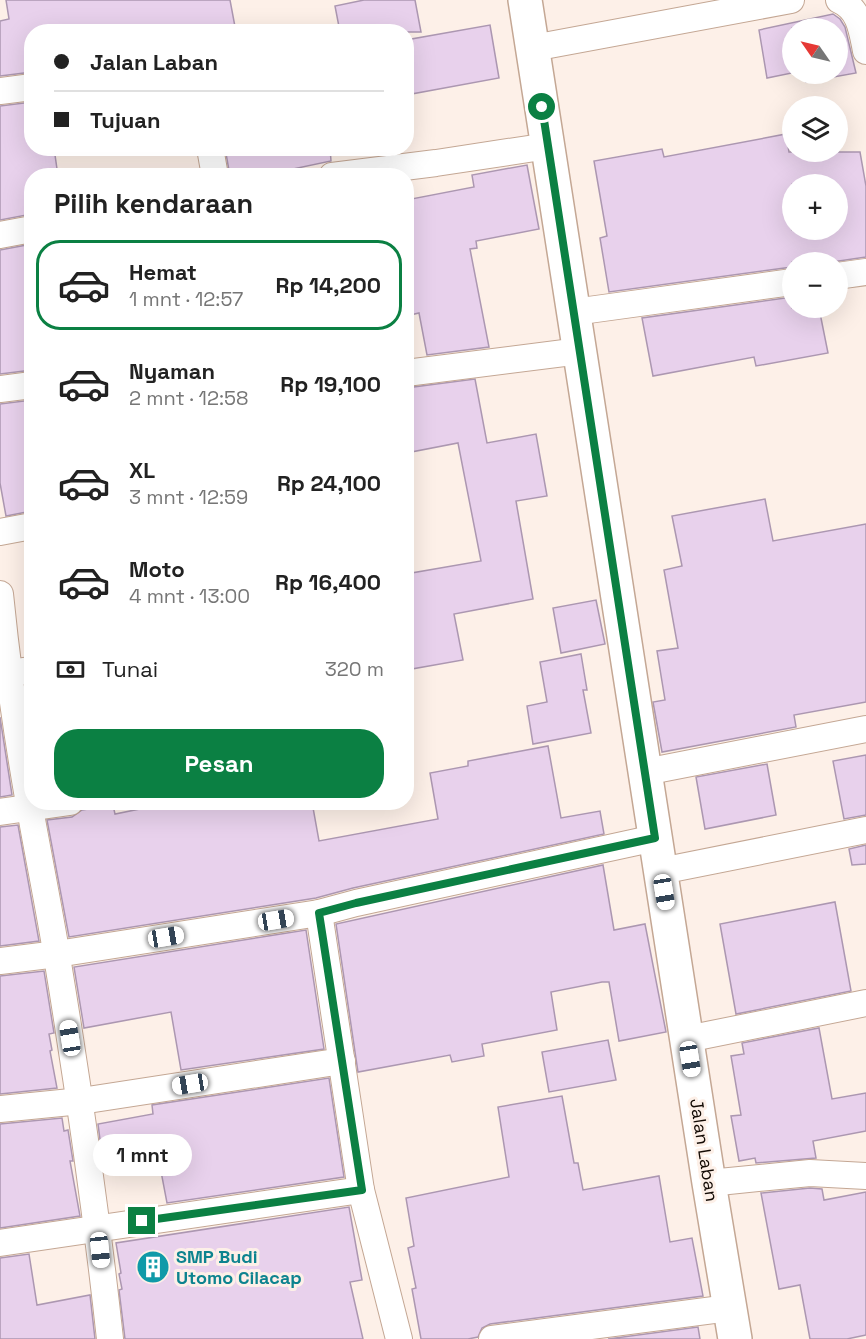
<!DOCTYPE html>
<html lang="id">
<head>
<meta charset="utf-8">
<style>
  body { margin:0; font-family:"Space Grotesk",sans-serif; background:#f6f6f6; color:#222; height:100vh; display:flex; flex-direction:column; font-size:22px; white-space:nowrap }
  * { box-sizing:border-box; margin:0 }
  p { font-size:20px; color:#767676 }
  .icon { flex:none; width:33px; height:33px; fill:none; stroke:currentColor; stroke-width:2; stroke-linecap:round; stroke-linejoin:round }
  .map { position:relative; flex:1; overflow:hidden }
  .sheet { position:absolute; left:24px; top:168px; width:390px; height:642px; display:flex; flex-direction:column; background:#fff; border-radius:24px; box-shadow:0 6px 24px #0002 }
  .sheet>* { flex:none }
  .hud { position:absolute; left:24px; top:24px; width:390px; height:132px; border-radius:24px; box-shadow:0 6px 24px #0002; display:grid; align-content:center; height:132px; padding:0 30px; background:#fff }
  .needle { width:39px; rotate:304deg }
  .tools { position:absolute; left:782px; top:18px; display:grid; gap:12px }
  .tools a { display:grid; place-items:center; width:66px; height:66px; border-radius:50%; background:#fff; box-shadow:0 6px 24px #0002; font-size:30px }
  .end { position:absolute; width:27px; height:27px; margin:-14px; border:8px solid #0b8043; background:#fff; box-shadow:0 0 0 3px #fff }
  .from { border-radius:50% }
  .bubble { position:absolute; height:42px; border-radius:21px; background:#fff; box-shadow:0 6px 24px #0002; font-size:20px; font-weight:800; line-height:42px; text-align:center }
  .car { position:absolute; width:18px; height:36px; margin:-18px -9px; border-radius:8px; box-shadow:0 0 4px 2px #0007; background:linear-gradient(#fff 24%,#345 0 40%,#fff 0 76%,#345 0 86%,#fff 0) }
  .hud b { display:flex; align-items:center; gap:21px; height:57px; font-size:22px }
  .hud b+b { border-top:2px solid #e0e0e0 }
  .hud i { width:15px; height:15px; background:#222 }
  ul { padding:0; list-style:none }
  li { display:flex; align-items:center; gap:18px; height:90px; margin:0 12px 9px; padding:0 18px; border:3px solid transparent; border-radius:24px }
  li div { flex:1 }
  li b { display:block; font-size:22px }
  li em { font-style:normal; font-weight:800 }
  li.active { border-color:#0b8043 }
  li>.icon { width:54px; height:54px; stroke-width:1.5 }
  h2 { padding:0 30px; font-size:27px; line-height:72px }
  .pay { display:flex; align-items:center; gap:15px; height:66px; padding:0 30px; font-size:22px }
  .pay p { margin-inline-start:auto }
  .button { display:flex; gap:12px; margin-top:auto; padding:12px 30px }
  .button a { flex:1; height:69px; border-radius:24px; background:#0b8043; color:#fff; font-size:24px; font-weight:800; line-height:69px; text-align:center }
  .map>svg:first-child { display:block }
  .building { fill:#e8d1ec; stroke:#ac97b1; stroke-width:1.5; fill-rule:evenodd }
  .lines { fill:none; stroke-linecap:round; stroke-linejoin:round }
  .street-casing { stroke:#c4a794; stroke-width:28 }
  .secondary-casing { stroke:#c4a794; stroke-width:36 }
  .street { stroke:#fff; stroke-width:26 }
  .secondary { stroke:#fff; stroke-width:33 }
  .route { stroke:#0b8043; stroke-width:8 }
  .labels { text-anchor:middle; stroke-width:6; stroke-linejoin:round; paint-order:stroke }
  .street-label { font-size:18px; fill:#130a04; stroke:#fdf0e8 }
  .culture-label { font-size:18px; font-weight:bold; fill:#0d838f; stroke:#fdf0e8; text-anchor:start }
</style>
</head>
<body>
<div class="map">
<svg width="866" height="1339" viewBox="0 0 866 1339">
  <rect width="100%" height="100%" fill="#fdf0e8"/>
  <g class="building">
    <polygon points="6,0 230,0 236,32 32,32 32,72 0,76 0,21 9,19"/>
    <polygon points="364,0 415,0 421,32 340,32 335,6"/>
    <polygon points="833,14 840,19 845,27 856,73 806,82 804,74 837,74 837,28 792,28 792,73 767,78 759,30"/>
    <polygon points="490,25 499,78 406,95 406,40"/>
    <polygon points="32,102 32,148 54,148 58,176 32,176 32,214 0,220 0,106"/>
    <path d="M786,134L789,152H860L866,186V257L832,262H792V267L609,292L600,238L607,236L594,161L662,149L664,157ZM792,184H837V230H792Z"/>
    <polygon points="225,148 330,148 331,161 260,176 230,176"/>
    <polygon points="527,165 539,229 476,241 477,248 470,249 489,347 427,355 419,313 406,316 406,200 474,187 472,175"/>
    <polygon points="32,244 32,370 0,374 0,250"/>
    <polygon points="792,297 792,308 819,308 828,353 756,366 754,357 653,376 642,318"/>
    <polygon points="475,379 487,443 536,434 547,496 516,501 533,599 454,614 463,660 406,670 406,574 481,561 458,443 406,453 406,388"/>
    <polygon points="32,400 32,511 6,516 0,483 0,404"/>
    <polygon points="765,499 773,541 866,524 866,702 794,715 796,727 662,752 653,702 665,700 657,651 678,648 664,570 682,566 672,516"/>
    <polygon points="596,600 605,644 561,653 553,608"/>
    <polygon points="581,654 587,690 583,690 591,733 533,744 527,706 547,702 540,662"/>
    <polygon points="32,685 32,725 26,686"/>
    <polygon points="0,717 12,795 0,797"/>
    <polygon points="548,746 561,818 600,811 604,834 353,888 316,898 69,937 47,820 72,817 82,810 113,805 115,814 174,802 312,802 319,841 438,819 430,773 468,766 468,761"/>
    <polygon points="866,755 866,815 844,819 833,761"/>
    <polygon points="767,764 776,815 705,829 696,777"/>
    <polygon points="18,825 39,941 0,946 0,827"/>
    <polygon points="866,845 866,864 852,865 849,849"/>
    <polygon points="603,865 614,930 645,924 666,1032 619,1041 609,982 602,982 551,992 557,1030 482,1044 484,1056 452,1062 450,1055 358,1072 336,924"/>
    <polygon points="835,902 851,991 736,1014 720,924"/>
    <polygon points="306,930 324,1049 181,1070 171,1012 84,1028 74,967"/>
    <polygon points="44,971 54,1033 49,1034 52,1050 50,1051 57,1088 0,1094 0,976"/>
    <polygon points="819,1028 832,1099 866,1093 866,1131 813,1141 816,1158 756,1163 755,1158 739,1161 731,1116 741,1115 731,1056 744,1054 742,1043"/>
    <polygon points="608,1040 616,1080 549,1092 542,1052"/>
    <polygon points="329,1078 344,1177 167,1203 156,1145 102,1155 98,1124 153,1114 152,1105"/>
    <polygon points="562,1096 574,1163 578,1163 583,1190 659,1176 670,1242 692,1238 703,1296 490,1324 482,1328 478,1337 468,1339 421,1339 412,1289 416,1288 408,1248 414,1246 406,1198 509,1177 498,1107"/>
    <polygon points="62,1118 64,1131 68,1130 73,1161 70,1161 80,1216 0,1228 0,1124"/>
    <polygon points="810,1188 822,1189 824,1200 866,1192 866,1335 847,1339 810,1339 800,1285 779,1289 761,1193"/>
    <polygon points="349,1207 362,1280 350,1282 363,1339 125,1339 119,1290 122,1289 119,1274 121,1273 116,1243"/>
    <polygon points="29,1254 37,1305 90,1295 95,1339 0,1339 0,1258"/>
    <polygon points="698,1327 700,1339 608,1339"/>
  </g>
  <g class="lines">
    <g class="street-casing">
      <g id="street">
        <path d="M839,0C860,9 862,31 866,51"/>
        <polyline points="533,48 791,0"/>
        <polyline points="0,91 32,87"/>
        <polyline points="210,148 215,176"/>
        <polyline points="332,176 436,163 548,146"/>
        <polyline points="0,235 32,229"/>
        <polyline points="837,276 866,272"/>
        <polyline points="574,312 792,282"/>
        <polyline points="406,373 580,351"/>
        <polyline points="0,389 32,385"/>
        <polyline points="0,532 32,526"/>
        <path d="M0,594C6,654 14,714 24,774C34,835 47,896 57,957C78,1084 96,1211 110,1339"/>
        <polyline points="0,674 32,670"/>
        <polyline points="645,772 866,729"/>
        <polyline points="0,812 70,802"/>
        <polyline points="661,871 866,830"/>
        <polyline points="319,913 361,1190 399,1339"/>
        <polyline points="0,961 57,954 319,913 356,903 655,838"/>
        <polyline points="687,1039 866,1003"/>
        <polyline points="0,1109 81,1101 342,1061"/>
        <polyline points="709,1183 810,1173 866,1176"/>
        <polyline points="0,1243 361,1190"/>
        <polyline points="492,1339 729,1308"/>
      </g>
    </g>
    <g class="secondary-casing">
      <polyline id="secondary" points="525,0 709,1183 735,1339"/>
    </g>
    <use href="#street" class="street"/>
    <use href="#secondary" class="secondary"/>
  </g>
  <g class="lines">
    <polyline class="route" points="142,1221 362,1190 319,913 356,903 655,838 542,107"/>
  </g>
  <defs>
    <g id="building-disc" transform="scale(1.725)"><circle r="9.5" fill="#0f9aa8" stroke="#fdf0e8"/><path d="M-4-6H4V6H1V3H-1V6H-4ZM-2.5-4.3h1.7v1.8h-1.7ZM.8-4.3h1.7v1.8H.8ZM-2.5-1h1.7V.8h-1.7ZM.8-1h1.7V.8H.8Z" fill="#fff"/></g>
  </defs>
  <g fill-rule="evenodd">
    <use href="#building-disc" x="153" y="1267"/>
  </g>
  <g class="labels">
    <g class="street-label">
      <text transform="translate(704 1150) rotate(81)" y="6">Jalan Laban</text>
    </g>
    <g class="culture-label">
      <text x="176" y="1263">SMP Budi<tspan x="176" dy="21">Utomo Cilacap</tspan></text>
    </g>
  </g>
</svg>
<div class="tools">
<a><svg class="needle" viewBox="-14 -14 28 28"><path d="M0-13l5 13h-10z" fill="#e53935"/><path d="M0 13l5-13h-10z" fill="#767676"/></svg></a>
<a><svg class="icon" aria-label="layers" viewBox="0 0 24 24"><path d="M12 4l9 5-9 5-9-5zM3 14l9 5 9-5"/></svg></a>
<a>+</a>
<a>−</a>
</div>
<i class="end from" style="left:542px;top:107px"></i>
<i class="end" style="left:142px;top:1221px"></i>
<div class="bubble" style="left:93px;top:1134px;width:99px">1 mnt</div>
<i class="car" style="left:664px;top:892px;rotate:171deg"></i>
<i class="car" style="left:276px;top:920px;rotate:81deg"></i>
<i class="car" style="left:166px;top:937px;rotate:81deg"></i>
<i class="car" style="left:70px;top:1038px;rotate:351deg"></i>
<i class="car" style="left:690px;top:1059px;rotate:171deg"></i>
<i class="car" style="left:190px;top:1084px;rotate:261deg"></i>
<i class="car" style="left:100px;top:1250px;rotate:174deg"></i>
<div class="hud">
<b><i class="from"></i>Jalan Laban</b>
<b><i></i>Tujuan</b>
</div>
<section class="sheet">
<h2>Pilih kendaraan</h2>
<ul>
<li class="active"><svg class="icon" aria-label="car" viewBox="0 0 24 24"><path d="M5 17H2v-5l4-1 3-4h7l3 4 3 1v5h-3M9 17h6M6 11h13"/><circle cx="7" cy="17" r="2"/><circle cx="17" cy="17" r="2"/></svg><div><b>Hemat</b><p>1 mnt · 12:57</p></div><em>Rp 14,200</em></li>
<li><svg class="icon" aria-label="car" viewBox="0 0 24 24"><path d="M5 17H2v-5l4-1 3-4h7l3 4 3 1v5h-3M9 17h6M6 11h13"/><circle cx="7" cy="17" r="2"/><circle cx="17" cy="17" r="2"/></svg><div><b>Nyaman</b><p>2 mnt · 12:58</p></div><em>Rp 19,100</em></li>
<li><svg class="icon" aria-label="car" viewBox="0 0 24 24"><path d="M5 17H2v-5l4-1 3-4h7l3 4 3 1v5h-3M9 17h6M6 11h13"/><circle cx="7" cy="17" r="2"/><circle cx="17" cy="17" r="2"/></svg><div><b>XL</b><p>3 mnt · 12:59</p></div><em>Rp 24,100</em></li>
<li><svg class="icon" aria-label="car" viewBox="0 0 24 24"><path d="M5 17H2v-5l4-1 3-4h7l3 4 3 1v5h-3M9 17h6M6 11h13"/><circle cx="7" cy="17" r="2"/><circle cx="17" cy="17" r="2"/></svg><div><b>Moto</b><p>4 mnt · 13:00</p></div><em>Rp 16,400</em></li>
</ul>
<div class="pay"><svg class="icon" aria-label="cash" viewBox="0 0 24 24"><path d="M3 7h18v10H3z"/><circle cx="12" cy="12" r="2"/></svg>Tunai<p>320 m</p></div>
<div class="button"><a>Pesan</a></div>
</section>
</div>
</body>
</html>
